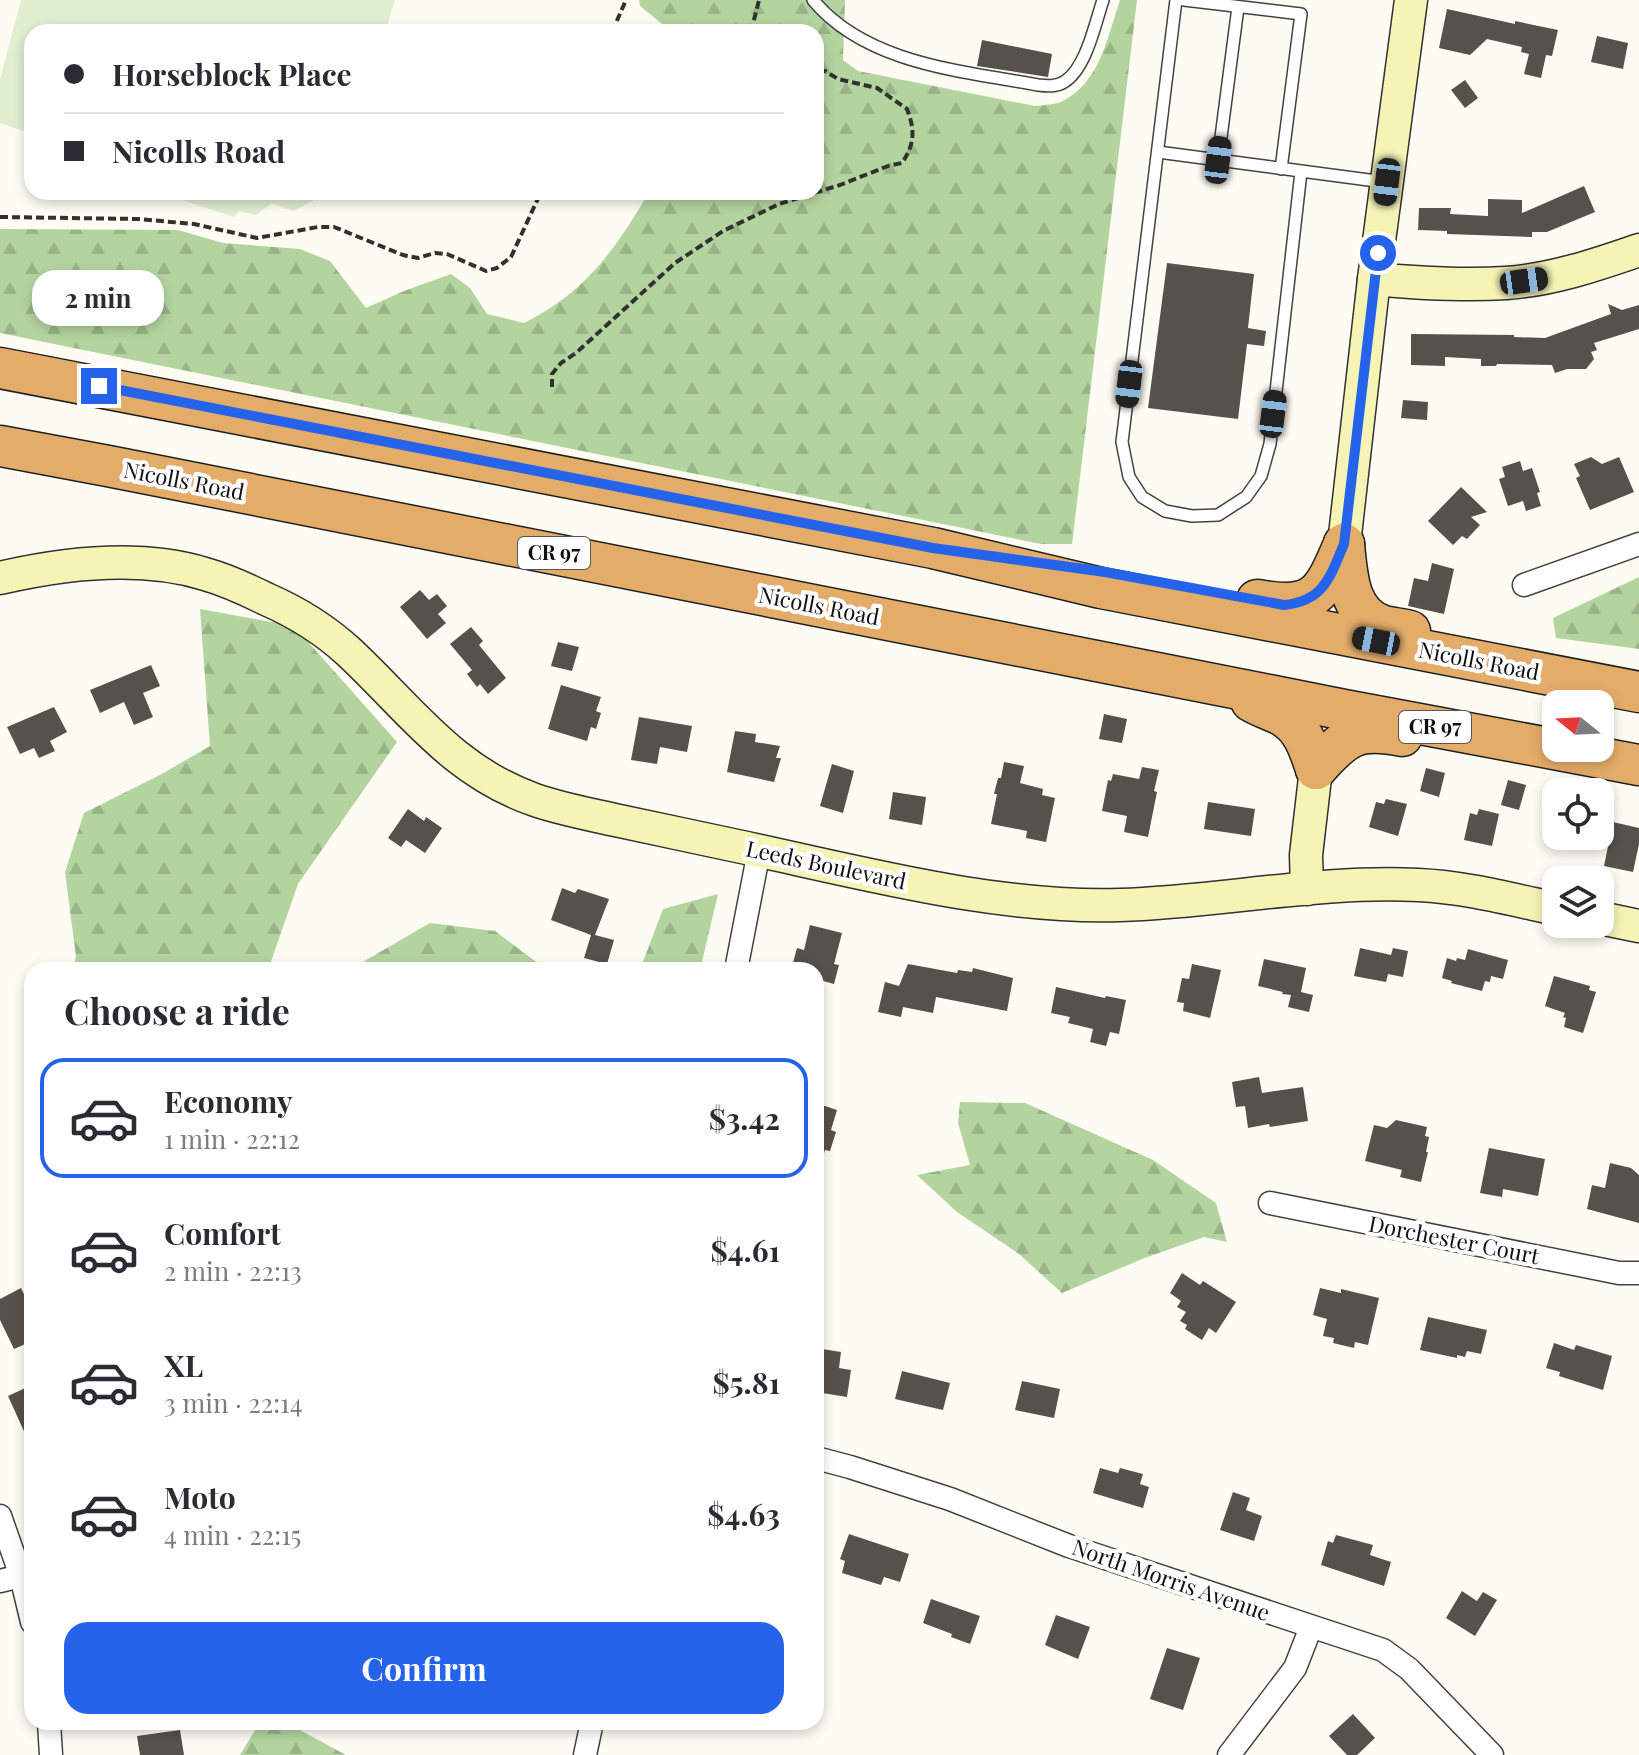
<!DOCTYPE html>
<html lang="en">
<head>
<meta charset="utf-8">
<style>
  body { margin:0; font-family:"Playfair Display",serif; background:#f2f2f3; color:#2b2b33; height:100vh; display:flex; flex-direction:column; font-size:30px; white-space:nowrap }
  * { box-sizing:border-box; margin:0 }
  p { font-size:26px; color:#7c7c81 }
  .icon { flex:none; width:44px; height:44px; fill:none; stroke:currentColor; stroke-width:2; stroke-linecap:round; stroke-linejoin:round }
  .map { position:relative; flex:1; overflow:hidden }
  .details { position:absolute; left:24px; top:962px; width:800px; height:768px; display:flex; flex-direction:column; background:#fff; border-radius:24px; box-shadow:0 4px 12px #0003 }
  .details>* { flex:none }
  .guide { position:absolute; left:24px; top:24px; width:800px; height:176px; border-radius:24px; box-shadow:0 4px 12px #0003; display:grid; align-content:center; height:176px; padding:0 40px; background:#fff }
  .needle { width:52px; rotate:288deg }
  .controls { position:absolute; left:1542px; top:690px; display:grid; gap:16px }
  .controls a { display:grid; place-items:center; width:72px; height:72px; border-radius:16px; background:#fff; box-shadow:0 4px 12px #0003; font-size:40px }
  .end { position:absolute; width:36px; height:36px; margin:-18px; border:10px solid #2563eb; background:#fff; box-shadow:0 0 0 4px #fff }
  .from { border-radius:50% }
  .bubble { position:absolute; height:56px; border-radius:24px; background:#fff; box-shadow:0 4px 12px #0003; font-size:26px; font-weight:700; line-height:56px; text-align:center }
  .car { position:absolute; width:24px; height:48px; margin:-24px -12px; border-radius:10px; box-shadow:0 0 6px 2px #0007; background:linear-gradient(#222 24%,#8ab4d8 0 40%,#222 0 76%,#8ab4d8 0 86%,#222 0) }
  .guide b { display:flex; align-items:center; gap:28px; height:76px; font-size:30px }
  .guide b+b { border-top:2px solid #e1e1e2 }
  .guide i { width:20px; height:20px; background:#2b2b33 }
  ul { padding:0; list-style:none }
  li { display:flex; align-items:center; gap:24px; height:120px; margin:0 16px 12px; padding:0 24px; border:4px solid transparent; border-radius:24px }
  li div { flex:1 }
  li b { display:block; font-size:30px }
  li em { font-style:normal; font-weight:700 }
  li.on { border-color:#2563eb }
  li>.icon { width:72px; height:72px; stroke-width:1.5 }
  h2 { padding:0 40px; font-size:36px; line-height:96px }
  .cta { display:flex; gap:16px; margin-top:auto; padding:16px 40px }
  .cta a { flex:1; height:92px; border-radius:24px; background:#2563eb; color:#fff; font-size:32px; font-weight:700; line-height:92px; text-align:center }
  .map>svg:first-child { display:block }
  .forest { fill:url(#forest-firs) }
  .pitch { fill:#e0edcf }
  .building { fill:#56514c }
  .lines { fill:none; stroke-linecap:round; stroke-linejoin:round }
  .lane-casing { stroke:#424242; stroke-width:14 }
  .street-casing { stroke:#424242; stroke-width:25 }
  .secondary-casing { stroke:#313131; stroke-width:35 }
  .highway-casing { stroke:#202020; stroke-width:43 }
  .path { stroke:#313131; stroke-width:4; stroke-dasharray:8 4; stroke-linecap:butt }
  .lane { stroke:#fff; stroke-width:11 }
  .street { stroke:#fff; stroke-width:22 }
  .secondary { stroke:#f6f4b4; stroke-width:32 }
  .highway { stroke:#e4ac69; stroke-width:40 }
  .route { stroke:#2563eb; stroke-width:10 }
  .labels { text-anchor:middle; stroke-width:8; stroke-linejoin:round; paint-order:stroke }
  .shield { fill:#fff; stroke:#575757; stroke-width:2 }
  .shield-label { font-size:20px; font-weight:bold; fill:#0f0f0f }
  .street-label { font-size:22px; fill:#0f0f0f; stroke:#fff }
</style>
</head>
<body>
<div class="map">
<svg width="1639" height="1755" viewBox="0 0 1639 1755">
  <defs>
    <pattern id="forest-firs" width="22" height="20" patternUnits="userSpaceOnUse" patternTransform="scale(2)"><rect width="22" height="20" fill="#b3d49f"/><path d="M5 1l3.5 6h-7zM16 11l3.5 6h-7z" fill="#99b588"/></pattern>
  </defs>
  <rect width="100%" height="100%" fill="#fdfcf2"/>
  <g class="forest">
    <path d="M639,0H845L843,60L858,71L1035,106C1043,105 1053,105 1061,102C1100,83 1107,38 1120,0H1137L1072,544H1041L0,333V229L178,230L223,243L300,249L330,261L366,308L404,291L451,274L470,288L487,314L524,323C586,292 615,250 649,192H816V32H672L640,6Z"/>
    <polygon points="1639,577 1639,649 1556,638 1553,618"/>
    <polygon points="200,609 294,626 397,742 298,884 268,970 72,970 76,957 65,872 84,813 160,775 210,746"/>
    <polygon points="718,894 700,970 635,970 641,967 663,909"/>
    <polygon points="430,923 495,931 547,970 349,970"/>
    <polygon points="960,1102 1025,1103 1153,1160 1216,1203 1227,1242 1204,1237 1142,1259 1062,1293 1019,1254 957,1212 917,1175 970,1165 958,1123"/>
    <polygon points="260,1722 285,1722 346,1755 240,1755"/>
  </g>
  <g class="pitch">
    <polygon points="21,0 395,0 385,32 32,32 32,134 0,123 0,80"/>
    <polygon points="158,192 316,192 313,201 293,211 272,203 256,215 239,211 234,217"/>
  </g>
  <g class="building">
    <polygon points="1447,9 1515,24 1515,21 1558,30 1552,56 1546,55 1541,78 1524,74 1529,54 1521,52 1522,47 1487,39 1470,55 1439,48"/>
    <polygon points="1597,36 1628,43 1623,69 1591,62"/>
    <polygon points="982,40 1052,54 1048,77 977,66"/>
    <polygon points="1465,80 1478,98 1465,108 1451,90"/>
    <polygon points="1584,186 1595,212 1547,232 1532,232 1532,237 1447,234 1447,231 1418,230 1419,208 1451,208 1450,214 1488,216 1488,199 1522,200 1522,213"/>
    <polygon points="1167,263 1254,274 1248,328 1266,331 1264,346 1247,344 1238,419 1148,408"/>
    <polygon points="1608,304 1622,310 1639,305 1639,329 1594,343 1597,350 1591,352 1594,359 1586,369 1567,369 1555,373 1552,365 1497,364 1496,366 1481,366 1481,359 1445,357 1445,366 1411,365 1411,334 1514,335 1514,337 1545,338 1611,314"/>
    <polygon points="1403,400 1428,402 1427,420 1401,418"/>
    <polygon points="1591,457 1602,464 1619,457 1634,492 1590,510 1576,478 1580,476 1574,464"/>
    <polygon points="1520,461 1523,471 1532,468 1540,492 1537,493 1541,506 1526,511 1523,501 1508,506 1499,479 1505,477 1502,467"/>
    <polygon points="1461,487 1487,512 1471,517 1480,525 1467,539 1462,536 1453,545 1428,521"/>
    <polygon points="1432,563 1454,569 1444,614 1408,606 1414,578 1428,581"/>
    <polygon points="420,590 429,600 437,594 447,606 438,614 446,623 427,639 400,607"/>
    <polygon points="471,627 483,641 479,645 506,678 488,694 480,684 477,687 467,674 472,670 450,644"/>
    <polygon points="558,642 579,647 572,671 551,666"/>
    <polygon points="151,665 160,686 143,693 153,717 134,725 124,702 100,713 90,690"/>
    <polygon points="561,685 601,697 596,711 601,713 596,729 591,727 587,741 548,729"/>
    <polygon points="54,707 67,732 50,741 55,751 39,758 34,748 20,754 7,727"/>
    <polygon points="1104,714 1127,719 1122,743 1099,739"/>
    <polygon points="639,717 692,726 687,752 660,747 657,764 631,760"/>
    <polygon points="735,731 756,734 755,742 780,746 776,758 781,758 774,782 727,772"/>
    <polygon points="1004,762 1024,766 1020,783 1043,789 1042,795 1055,798 1046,842 1026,838 1027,831 991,824 997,794 994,794 998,778 1001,778"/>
    <polygon points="832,764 854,771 843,813 820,806"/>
    <polygon points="1142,767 1159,770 1154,791 1157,792 1148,837 1124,832 1127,816 1102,811 1108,780 1111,781 1113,774 1139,779"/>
    <polygon points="1426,768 1445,773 1439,797 1420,791"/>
    <polygon points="1508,780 1526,785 1519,810 1501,805"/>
    <polygon points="893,792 926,797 922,825 889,819"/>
    <polygon points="1386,799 1407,804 1398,836 1369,827 1376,802 1384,804"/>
    <polygon points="1208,802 1255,809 1251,836 1204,829"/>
    <polygon points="408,809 424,821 426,817 442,828 425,853 406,840 401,847 388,838"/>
    <polygon points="1479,809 1499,814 1492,846 1464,840 1470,813 1477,815"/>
    <polygon points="1613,822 1639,828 1639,844 1633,872 1604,866"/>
    <polygon points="562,888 575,893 578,889 609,899 595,935 614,940 607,964 584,958 591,935 551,920"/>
    <polygon points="810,925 842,933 834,964 839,965 834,984 816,979 816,970 791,970 797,948 804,950"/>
    <polygon points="1360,948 1391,955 1393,948 1408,951 1403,977 1388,974 1386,982 1354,976"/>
    <polygon points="1468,949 1508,960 1503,979 1491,976 1490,982 1485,981 1482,991 1451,983 1452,981 1442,978 1447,958 1456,961 1457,958 1465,960"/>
    <polygon points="1264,959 1306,968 1301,992 1313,995 1309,1012 1288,1007 1291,995 1282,994 1283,992 1258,986"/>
    <polygon points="908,964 957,973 958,970 972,972 973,968 1013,978 1007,1011 936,997 933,1013 903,1007 901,1017 878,1012 885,982 899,986"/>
    <polygon points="1192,964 1221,970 1210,1018 1183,1011 1184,1003 1177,1002 1182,978 1189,979"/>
    <polygon points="1554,976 1590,986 1589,990 1596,992 1583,1033 1564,1027 1566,1018 1563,1017 1565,1013 1545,1006"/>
    <polygon points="1056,987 1105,998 1106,996 1126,1000 1119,1034 1110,1032 1106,1046 1090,1042 1093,1029 1068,1023 1070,1017 1051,1013"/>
    <polygon points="1259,1077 1262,1093 1303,1087 1308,1121 1270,1127 1269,1124 1248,1128 1245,1106 1236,1107 1232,1082"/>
    <polygon points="816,1103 837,1110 831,1130 836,1132 830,1151 825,1150 820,1166 816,1165"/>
    <polygon points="1396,1120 1427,1127 1425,1136 1429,1137 1426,1152 1428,1152 1421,1182 1400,1177 1402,1170 1365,1161 1374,1125 1387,1128"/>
    <polygon points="1489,1148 1545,1159 1538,1196 1503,1189 1502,1197 1480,1193"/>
    <polygon points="1610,1163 1631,1168 1639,1175 1639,1223 1587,1209 1592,1185 1605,1188"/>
    <polygon points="1182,1273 1200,1285 1203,1281 1236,1302 1216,1333 1209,1328 1202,1340 1185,1329 1187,1325 1180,1321 1186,1312 1177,1307 1181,1301 1170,1293"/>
    <polygon points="21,1288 32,1311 32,1341 14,1349 0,1320 0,1299"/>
    <polygon points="1320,1288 1341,1293 1341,1289 1379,1298 1368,1345 1355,1342 1354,1348 1333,1343 1334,1338 1323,1336 1327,1319 1313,1315"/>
    <polygon points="1428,1317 1487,1330 1481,1354 1467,1351 1465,1357 1457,1355 1457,1358 1420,1350"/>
    <polygon points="1554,1343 1574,1350 1576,1345 1612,1356 1603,1390 1559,1376 1560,1372 1546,1368"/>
    <polygon points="816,1348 841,1352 839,1368 851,1370 847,1397 816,1392"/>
    <polygon points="902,1371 950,1383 943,1410 895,1399"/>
    <polygon points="1022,1381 1060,1389 1054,1418 1015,1410"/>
    <polygon points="32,1385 32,1449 8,1396"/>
    <polygon points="1100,1468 1118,1473 1120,1468 1143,1474 1140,1484 1149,1487 1143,1508 1093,1493"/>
    <polygon points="1233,1492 1250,1498 1246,1510 1262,1516 1254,1541 1220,1530"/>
    <polygon points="849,1534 909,1554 900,1582 884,1577 881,1585 842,1573 845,1561 840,1559"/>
    <polygon points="1336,1535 1373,1545 1370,1555 1391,1562 1384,1586 1321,1565 1328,1541 1333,1543"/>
    <polygon points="1462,1591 1477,1601 1483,1592 1497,1600 1475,1636 1446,1618"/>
    <polygon points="931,1599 980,1616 970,1644 951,1637 952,1634 923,1623"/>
    <polygon points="1056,1615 1090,1627 1078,1659 1045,1645"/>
    <polygon points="1167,1648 1200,1658 1183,1710 1150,1699"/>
    <polygon points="1353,1714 1375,1738 1357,1755 1347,1755 1329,1736"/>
    <polygon points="180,1730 184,1755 140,1755 137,1736"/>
  </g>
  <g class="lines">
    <g class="lane-casing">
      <g id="lane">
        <path d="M813,0C866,64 962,71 1038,85C1047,86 1056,87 1064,82C1086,69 1095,24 1103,0"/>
        <polyline points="1176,0 1122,442 1129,477 1142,497 1165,511 1192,516 1218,515 1246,497 1261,476 1270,444 1301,172"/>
        <polyline points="1184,0 1301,14 1281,169"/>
        <polyline points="1158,152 1384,182"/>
        <polyline points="1218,160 1238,7"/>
      </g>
    </g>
    <g class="street-casing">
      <g id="street">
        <polyline points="1524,585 1639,544"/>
        <polyline points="736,970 759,851"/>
        <polyline points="1270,1203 1619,1273 1639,1273"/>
        <polyline points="816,1458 850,1467 950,1499 1069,1546 1383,1650 1409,1669 1492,1755"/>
        <polyline points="0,1516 21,1576 32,1622"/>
        <polyline points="0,1581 32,1573"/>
        <polyline points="49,1722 51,1755"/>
        <polyline points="585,1755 592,1722"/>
        <polyline points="1229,1755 1295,1668 1311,1627"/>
      </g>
    </g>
    <g class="secondary-casing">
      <g id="secondary">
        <path d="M1374,279C1417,283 1462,286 1506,283C1551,280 1596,265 1639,250"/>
        <polyline points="1344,544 1374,279 1411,0"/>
        <path d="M0,578C65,563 140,554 205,574C226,580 246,589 266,599C296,612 325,630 349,652C411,710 452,771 535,800C561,809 588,814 615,820C656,829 696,837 737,846C859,872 995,909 1120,905C1219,902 1318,880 1418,885C1464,887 1510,899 1556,909"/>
        <polyline points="1307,889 1306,855 1316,769"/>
        <polyline points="1600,918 1639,926"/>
      </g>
    </g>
    <g class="highway-casing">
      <g id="highway">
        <polyline points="0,368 933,548 1101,588 1639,692"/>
        <polyline points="0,446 108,466 1345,710 1639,765"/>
        <path d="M1344,544C1347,574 1348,616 1384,626C1393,628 1402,629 1410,631"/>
        <path d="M1257,600C1316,611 1323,593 1344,544"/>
        <path d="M1251,701C1261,707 1271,710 1281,715C1303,727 1309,748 1316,769"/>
        <path d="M1316,769C1345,736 1357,727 1402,736"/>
      </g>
    </g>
    <g class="path">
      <polyline points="612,32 626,0"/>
      <polyline points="751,32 759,0"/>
      <polyline points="0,217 138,219 194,224 257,238 318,227 334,227 403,255 418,258 435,253 447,254 486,271 497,268 511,257 541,192"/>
      <path d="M552,387V374L561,363L576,353L675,263L723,231L779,204L840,185L888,166L902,163C915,144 915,130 907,109L877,88L838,79L825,71L816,70"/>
    </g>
    <use href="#lane" class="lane"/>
    <use href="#street" class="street"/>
    <use href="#secondary" class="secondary"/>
    <use href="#highway" class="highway"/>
  </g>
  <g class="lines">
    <path class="route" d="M99,386L933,548L1105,572L1284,605C1324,601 1330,577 1344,544L1378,253"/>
  </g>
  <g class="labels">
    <g class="shield">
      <rect x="518" y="537" width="72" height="32" rx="6"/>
      <rect x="1399" y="711" width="72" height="32" rx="6"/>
    </g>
    <g class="shield-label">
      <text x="554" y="560">CR 97</text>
      <text x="1435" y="734">CR 97</text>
    </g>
    <g class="street-label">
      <text transform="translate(184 481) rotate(11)" y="8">Nicolls Road</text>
      <text transform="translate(819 606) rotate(11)" y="8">Nicolls Road</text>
      <text transform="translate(1479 661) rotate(11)" y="8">Nicolls Road</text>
      <text transform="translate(826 865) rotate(12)" y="8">Leeds Boulevard</text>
      <text transform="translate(1454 1240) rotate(11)" y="8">Dorchester Court</text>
      <text transform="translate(1171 1580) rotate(19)" y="8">North Morris Avenue</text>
    </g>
  </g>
</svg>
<div class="controls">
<a><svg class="needle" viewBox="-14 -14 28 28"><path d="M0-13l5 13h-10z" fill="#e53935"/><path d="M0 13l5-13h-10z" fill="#7c7c81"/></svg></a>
<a><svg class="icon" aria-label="locate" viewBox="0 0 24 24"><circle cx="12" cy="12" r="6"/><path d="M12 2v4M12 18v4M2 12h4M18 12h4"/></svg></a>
<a><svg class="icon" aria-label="layers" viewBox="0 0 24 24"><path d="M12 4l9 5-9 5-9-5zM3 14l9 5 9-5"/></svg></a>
</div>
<i class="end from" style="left:1378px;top:253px"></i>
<i class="end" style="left:99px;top:386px"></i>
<div class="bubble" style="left:32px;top:270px;width:132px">2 min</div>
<i class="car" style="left:1218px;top:160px;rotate:7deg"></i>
<i class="car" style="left:1387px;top:182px;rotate:187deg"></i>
<i class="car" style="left:1524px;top:281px;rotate:82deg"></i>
<i class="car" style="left:1129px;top:384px;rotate:187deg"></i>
<i class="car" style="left:1273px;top:414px;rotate:7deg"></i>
<i class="car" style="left:1376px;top:641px;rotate:281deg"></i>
<div class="guide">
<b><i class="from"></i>Horseblock Place</b>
<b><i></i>Nicolls Road</b>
</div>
<section class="details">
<h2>Choose a ride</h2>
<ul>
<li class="on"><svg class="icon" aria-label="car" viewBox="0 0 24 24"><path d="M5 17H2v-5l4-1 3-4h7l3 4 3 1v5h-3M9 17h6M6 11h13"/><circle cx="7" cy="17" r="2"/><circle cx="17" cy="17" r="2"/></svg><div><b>Economy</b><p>1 min · 22:12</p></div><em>$3.42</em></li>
<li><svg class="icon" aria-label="car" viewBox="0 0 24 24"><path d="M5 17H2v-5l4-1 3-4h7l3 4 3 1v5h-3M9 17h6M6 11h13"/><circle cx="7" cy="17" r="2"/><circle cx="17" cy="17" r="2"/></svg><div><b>Comfort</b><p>2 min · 22:13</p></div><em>$4.61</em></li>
<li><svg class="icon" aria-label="car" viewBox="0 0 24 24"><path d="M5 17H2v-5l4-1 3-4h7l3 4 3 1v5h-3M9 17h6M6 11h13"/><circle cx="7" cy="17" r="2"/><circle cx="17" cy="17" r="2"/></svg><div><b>XL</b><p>3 min · 22:14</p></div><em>$5.81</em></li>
<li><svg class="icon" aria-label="car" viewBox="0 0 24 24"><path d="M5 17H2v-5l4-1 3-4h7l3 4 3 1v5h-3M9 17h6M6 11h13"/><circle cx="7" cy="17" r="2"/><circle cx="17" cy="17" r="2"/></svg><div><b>Moto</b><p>4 min · 22:15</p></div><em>$4.63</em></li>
</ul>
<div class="cta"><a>Confirm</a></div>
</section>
</div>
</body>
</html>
